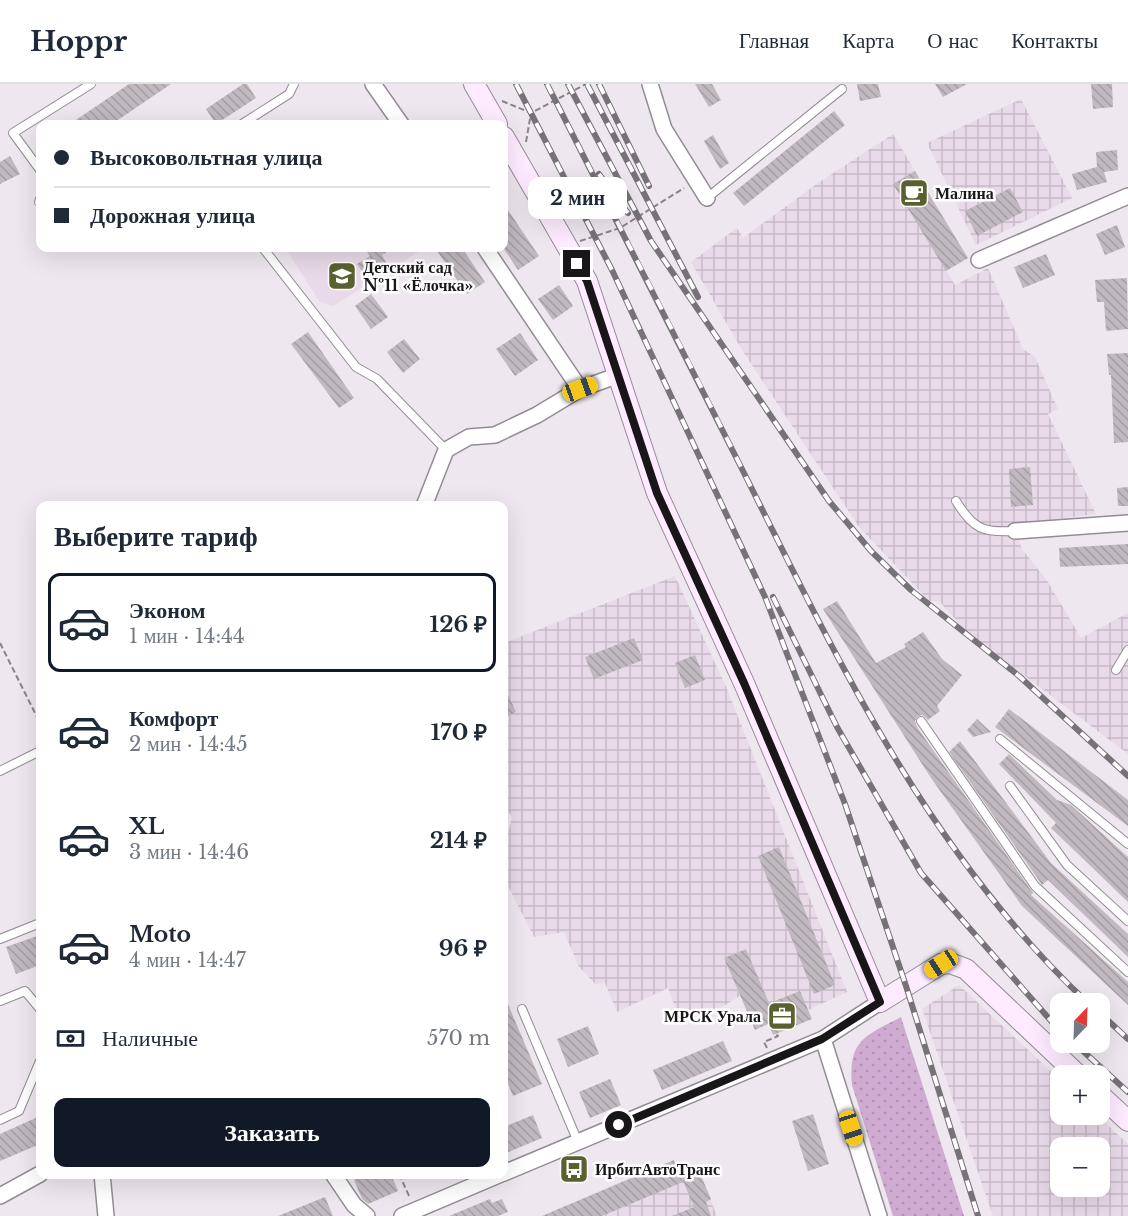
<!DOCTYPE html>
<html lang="ru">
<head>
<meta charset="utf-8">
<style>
  body { margin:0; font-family:"Libre Baskerville",serif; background:#f2f2f3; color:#1f2937; height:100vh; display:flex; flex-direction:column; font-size:22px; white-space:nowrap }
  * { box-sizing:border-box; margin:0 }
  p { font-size:20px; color:#747a83 }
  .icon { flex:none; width:33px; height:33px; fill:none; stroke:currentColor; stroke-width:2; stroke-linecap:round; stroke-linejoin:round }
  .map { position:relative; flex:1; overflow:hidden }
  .details { position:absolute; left:36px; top:417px; width:472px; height:678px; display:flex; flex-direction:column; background:#fff; border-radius:12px; box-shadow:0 6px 24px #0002 }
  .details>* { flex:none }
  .banner { position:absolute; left:36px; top:36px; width:472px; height:132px; border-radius:12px; box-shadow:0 6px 24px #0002; display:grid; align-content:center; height:132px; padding:0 18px; background:#fff }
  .needle { width:39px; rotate:23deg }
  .controls { position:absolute; left:1050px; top:909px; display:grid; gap:12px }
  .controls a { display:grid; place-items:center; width:60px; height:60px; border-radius:12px; background:#fff; box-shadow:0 6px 24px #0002; font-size:30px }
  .end { position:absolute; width:27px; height:27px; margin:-14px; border:8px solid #191619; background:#fff; box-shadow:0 0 0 3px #fff }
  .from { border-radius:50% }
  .bubble { position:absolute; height:42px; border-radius:12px; background:#fff; box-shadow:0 6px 24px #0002; font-size:20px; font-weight:700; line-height:42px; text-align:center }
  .car { position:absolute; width:18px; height:36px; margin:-18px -9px; border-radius:8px; box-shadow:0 0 4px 2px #0007; background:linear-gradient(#f5c518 24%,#345 0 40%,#f5c518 0 76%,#345 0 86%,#f5c518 0) }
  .banner b { display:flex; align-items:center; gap:21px; height:57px; font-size:22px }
  .banner b+b { border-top:2px solid #e0e1e3 }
  .banner i { width:15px; height:15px; background:#1f2937 }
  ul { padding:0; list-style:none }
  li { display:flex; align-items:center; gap:18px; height:99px; margin:0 12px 9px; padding:0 6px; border:3px solid transparent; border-radius:12px }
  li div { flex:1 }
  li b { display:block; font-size:22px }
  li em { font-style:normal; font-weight:700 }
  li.active { border-color:#111827 }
  li>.icon { width:54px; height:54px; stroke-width:1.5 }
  h2 { padding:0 18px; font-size:27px; line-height:72px }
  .pay { display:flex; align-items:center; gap:15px; height:66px; padding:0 18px; font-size:22px }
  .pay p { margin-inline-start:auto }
  .primary-button { display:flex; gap:12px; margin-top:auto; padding:12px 18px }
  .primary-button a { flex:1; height:69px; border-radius:12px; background:#111827; color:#fff; font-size:24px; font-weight:700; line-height:69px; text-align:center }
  header { display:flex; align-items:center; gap:36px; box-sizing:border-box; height:84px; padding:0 30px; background:#fff; border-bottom:2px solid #e0e1e3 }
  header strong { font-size:28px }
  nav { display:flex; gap:33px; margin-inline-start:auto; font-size:21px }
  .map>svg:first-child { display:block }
  .built { fill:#e8dae8 }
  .industrial { fill:url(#industrial-grid); fill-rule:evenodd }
  .grass { fill:url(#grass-dots) }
  .building { fill:url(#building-back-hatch) }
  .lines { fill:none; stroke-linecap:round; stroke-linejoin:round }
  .lane-casing { stroke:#948c94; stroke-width:10 }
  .street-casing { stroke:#948c94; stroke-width:18 }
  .secondary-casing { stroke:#948c94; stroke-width:22 }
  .path { stroke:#8a848a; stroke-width:2; stroke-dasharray:6 3; stroke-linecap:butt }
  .lane { stroke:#fff; stroke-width:8 }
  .street { stroke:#fff; stroke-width:15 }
  .secondary { stroke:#feebff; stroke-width:20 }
  .rail-casing { stroke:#777278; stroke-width:6 }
  .rail { stroke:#fff; stroke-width:4; stroke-dasharray:11; stroke-linecap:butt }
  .route { stroke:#191619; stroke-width:8 }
  .labels { text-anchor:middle; stroke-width:5; stroke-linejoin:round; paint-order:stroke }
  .poi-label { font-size:16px; font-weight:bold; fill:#191619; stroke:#fff; text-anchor:start }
</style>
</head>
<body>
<header>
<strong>Hoppr</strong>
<nav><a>Главная</a><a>Карта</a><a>О нас</a><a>Контакты</a></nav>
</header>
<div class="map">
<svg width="1128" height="1132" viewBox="0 0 1128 1132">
  <defs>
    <pattern id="industrial-grid" width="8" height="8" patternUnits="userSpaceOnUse" patternTransform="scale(1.5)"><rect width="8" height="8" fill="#e8dae8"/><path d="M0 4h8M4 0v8" fill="none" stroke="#c6bac6"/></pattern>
    <pattern id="grass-dots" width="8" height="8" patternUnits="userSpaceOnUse" patternTransform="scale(1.5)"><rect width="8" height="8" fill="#cfaad1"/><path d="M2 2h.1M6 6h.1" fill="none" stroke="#b192b3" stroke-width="1.8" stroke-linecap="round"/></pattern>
    <pattern id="building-back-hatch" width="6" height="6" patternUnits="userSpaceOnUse" patternTransform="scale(1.5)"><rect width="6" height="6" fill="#c0b9c0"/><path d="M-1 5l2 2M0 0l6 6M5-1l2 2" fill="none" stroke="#a49ea4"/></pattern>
  </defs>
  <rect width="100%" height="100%" fill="#eee7ef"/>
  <polygon class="built" points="285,164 418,164 420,167 333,222 320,218"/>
  <g class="industrial">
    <polygon points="1021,15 1072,114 976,161 927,59"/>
    <polygon points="893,50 915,87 894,100 955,201 988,184 1023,265 1035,273 1058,325 1048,330 1096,430 1013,441 1022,465 1048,498 1081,554 1128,529 1128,670 968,549 939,517 929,517 859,443 742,266 691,178 737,144 743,154 818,99"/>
    <polygon points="675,492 727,605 847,908 808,926 799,907 769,919 746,865 725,874 740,912 720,924 683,928 675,923 668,904 617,928 605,899 595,900 579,883 564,848 534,853 504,794 504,766 512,733 504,721 504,559"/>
    <path d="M959,901L1060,996V1030L1097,1031L1128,1060V1132H993L922,925ZM1060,1064H1100V1102H1060Z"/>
    <polygon points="674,1076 681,1092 698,1085 717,1132 552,1132 551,1128"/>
  </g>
  <path class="grass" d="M901,933L964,1132H893L852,1001C848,956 865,952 901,933Z"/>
  <g class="building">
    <polygon points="129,0 171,0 112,40 70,40"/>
    <polygon points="243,0 247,0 256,14 216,40 206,25"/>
    <polygon points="695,0 712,0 721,16 709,23"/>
    <polygon points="857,0 878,0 881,13 860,17"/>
    <polygon points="935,0 967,0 943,13"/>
    <polygon points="1091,0 1112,0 1113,23 1093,25"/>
    <polygon points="834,27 845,41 744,122 733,109"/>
    <polygon points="713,51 729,79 720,85 704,57"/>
    <polygon points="1117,66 1118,86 1104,88 1107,98 1077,106 1072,90 1097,83 1096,68"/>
    <polygon points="10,72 20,90 0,100 0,78"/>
    <polygon points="915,87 968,174 946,187 893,100"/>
    <polygon points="1010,104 1023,128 977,152 965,127"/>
    <polygon points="504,120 539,172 518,186 504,165"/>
    <polygon points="1117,141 1125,163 1105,171 1096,150"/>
    <polygon points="364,164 393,164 382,171 387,180 366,193 357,180 370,172"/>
    <polygon points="435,164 462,164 485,198 467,210"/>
    <polygon points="1046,170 1055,191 1023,204 1014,183"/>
    <polygon points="1127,194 1128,245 1106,247 1104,218 1097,218 1095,196"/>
    <polygon points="559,201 573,222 553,236 538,215"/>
    <polygon points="371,210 388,233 371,245 355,222"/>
    <polygon points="308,248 354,314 339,324 291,260"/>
    <polygon points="520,249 538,276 515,292 496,265"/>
    <polygon points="404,255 420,275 403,289 387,268"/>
    <polygon points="1128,269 1128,358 1114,359 1111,291 1109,291 1107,270"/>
    <polygon points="1030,383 1033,421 1011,423 1009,385"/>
    <polygon points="1128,403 1128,422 1118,422 1117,404"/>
    <polygon points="1128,460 1128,480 1060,483 1059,464"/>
    <polygon points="837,517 876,579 906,563 904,560 923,548 942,575 962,591 937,622 940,627 928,636 923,631 918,632 915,637 917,643 1033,809 1031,811 1128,898 1128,921 1022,822 931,694 823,525"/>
    <polygon points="634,554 643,576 594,595 585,573"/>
    <polygon points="695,571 705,596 685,604 675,579"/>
    <polygon points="504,602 516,628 504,634"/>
    <polygon points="1009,625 1128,716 1128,742 995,643"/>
    <polygon points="977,635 991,648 973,653 967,646"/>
    <polygon points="960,657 1051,779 1128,850 1128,873 1048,796 1042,801 1040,798 949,668"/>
    <polygon points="1009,670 1057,716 1071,721 1128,773 1128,818 1051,744 1056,739 999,680"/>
    <polygon points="779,763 835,901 814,910 758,772"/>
    <polygon points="40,851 40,881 16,890 6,863"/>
    <polygon points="746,865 769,919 800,907 812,935 773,951 768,940 755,946 724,874"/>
    <polygon points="504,911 542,1000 513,1012 504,990"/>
    <polygon points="588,942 599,970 568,983 557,955"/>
    <polygon points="723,957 732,977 662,1006 653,986"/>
    <polygon points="610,995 621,1021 590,1034 579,1008"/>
    <polygon points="813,1030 829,1080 808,1087 792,1037"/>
    <polygon points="533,1031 542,1054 504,1070 504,1043"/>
    <polygon points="40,1032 40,1060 0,1077 0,1050"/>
    <polygon points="674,1076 683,1098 602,1132 542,1132"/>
    <polygon points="698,1085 711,1115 706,1118 711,1132 672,1132 694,1123 681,1092"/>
    <polygon points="367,1090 391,1090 398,1107 368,1120 362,1115 354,1096"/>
    <polygon points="325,1113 333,1132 278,1132"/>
    <polygon points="490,1115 492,1119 502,1115 508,1128 498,1132 449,1132"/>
  </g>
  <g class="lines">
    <g class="lane-casing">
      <g id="lane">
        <polyline points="242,40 289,10 294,0"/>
        <polyline points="40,86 13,49 91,0"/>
        <polyline points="707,114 842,5"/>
        <polyline points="39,118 40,115"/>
        <polyline points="263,164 356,283 377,295 446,366"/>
        <path d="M956,417C973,445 983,449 1015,447"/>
        <polyline points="1116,586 1128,566"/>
        <polyline points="921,637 1035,802 1128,888"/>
        <polyline points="1000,655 1128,760"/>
        <polyline points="0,687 40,667"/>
        <polyline points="1010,702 1067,781 1128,837"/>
        <polyline points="0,855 40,839"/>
        <polyline points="0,917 25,907 40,925"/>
        <polyline points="522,925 578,1058"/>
        <polyline points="0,1036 19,1027 40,977"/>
      </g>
    </g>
    <g class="street-casing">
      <g id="street">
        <polyline points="373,0 401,40"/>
        <polyline points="650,0 664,45 707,114"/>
        <polyline points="485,164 580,305"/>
        <polyline points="979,176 1128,112"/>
        <polyline points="424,422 446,366 469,353 495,351 537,331 580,305 616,292"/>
        <polyline points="1015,447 1128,439"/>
        <polyline points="823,955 879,1132"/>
        <polyline points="504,1089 823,955 880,918"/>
        <polyline points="102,1090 106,1132"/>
        <polyline points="333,1090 354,1121 367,1132"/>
        <polyline points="0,1112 40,1090"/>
        <polyline points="402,1132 501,1090"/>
      </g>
    </g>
    <g class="secondary-casing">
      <g id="secondary">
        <polyline points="474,0 497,40"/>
        <polyline points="504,53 587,197 657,409 744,599 880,918 941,880 950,879 966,885 1079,992"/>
        <polyline points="1100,1011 1128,1037"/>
      </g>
    </g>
    <g class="path">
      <polyline points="502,17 531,29 586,0"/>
      <polyline points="526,58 531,29"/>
      <polyline points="580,157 620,144 684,104"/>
      <polyline points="0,559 40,639"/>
      <polyline points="767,964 764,958 778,952 776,950"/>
      <polyline points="399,1090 410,1114"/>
    </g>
    <use href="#lane" class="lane"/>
    <use href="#street" class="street"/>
    <use href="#secondary" class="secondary"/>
    <g class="rail-casing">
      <g id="rail">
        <polyline points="516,0 612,186 765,513 845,720 906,902 978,1132"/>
        <path d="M547,0C612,128 678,256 742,385C837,575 930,772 1089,920"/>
        <polyline points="568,0 651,157 829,417 871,467 911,506 1019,592 1128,692"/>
        <polyline points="587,0 698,213"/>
        <polyline points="599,0 649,102"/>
        <polyline points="599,90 628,129"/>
        <polyline points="773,513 837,643 921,789 1060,947"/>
        <polyline points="1100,929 1128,955"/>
        <polyline points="1073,958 1128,1008"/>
      </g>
    </g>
    <use href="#rail" class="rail"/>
  </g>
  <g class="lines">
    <polyline class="route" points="577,180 587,197 657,409 744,599 880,918 822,955 619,1041"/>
  </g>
  <defs>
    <g id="cafe-square" transform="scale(1.5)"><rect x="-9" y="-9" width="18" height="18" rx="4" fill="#5a602e" stroke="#fff"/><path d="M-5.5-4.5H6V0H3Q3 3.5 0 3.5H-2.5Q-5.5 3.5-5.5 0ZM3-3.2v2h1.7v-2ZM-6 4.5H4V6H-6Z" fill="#fff"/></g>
    <g id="school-square" transform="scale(1.5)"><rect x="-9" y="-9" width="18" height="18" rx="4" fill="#5a602e" stroke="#fff"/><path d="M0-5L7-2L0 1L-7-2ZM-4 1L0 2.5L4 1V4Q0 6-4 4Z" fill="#fff"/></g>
    <g id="office-square" transform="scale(1.5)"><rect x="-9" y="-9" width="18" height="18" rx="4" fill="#5a602e" stroke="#fff"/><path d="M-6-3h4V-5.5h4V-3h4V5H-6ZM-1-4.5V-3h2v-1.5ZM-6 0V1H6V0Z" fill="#fff"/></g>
    <g id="bus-square" transform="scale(1.5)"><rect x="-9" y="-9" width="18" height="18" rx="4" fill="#5a602e" stroke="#fff"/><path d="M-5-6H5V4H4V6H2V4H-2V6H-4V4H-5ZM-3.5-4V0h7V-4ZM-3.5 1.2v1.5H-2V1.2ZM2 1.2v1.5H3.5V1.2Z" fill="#fff"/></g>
  </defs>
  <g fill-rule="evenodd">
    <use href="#cafe-square" x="914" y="109"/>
    <use href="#school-square" x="342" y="192"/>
    <use href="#office-square" x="782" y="932"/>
    <use href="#bus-square" x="574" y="1085"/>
  </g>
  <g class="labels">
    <g class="poi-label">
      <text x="935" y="115">Малина</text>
      <text x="363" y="189">Детский сад<tspan x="363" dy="18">№11 «Ёлочка»</tspan></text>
      <text x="761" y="938" text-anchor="end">МРСК Урала</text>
      <text x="595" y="1091">ИрбитАвтоТранс</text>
    </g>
  </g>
</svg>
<div class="controls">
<a><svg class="needle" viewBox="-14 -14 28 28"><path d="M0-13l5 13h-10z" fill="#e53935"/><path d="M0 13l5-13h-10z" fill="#747a83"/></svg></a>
<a>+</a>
<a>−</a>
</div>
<i class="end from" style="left:619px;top:1041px"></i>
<i class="end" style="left:577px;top:180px"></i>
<div class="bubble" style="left:528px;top:93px;width:99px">2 мин</div>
<i class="car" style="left:580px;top:305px;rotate:70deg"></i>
<i class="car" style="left:941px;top:880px;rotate:237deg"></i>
<i class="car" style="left:851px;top:1044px;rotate:162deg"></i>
<div class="banner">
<b><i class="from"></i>Высоковольтная улица</b>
<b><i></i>Дорожная улица</b>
</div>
<section class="details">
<h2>Выберите тариф</h2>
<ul>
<li class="active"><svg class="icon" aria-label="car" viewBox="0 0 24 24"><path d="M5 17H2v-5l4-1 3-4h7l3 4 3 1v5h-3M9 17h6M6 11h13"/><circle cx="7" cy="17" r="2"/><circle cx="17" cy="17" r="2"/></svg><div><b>Эконом</b><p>1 мин · 14:44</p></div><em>126 ₽</em></li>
<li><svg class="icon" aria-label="car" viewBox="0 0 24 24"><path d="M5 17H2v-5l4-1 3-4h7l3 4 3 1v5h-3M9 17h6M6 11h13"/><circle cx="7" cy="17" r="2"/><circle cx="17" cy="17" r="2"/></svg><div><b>Комфорт</b><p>2 мин · 14:45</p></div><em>170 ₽</em></li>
<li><svg class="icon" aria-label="car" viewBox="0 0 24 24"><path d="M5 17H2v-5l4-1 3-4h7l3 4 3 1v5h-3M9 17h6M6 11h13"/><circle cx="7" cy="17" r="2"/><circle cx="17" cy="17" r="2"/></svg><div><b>XL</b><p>3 мин · 14:46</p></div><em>214 ₽</em></li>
<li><svg class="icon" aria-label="car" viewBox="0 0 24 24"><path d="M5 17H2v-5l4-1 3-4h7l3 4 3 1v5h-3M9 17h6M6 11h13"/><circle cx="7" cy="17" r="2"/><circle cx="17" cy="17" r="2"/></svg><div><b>Moto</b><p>4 мин · 14:47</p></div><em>96 ₽</em></li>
</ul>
<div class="pay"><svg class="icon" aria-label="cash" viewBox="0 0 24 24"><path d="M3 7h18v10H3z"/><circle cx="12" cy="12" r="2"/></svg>Наличные<p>570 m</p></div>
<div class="primary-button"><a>Заказать</a></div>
</section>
</div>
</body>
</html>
